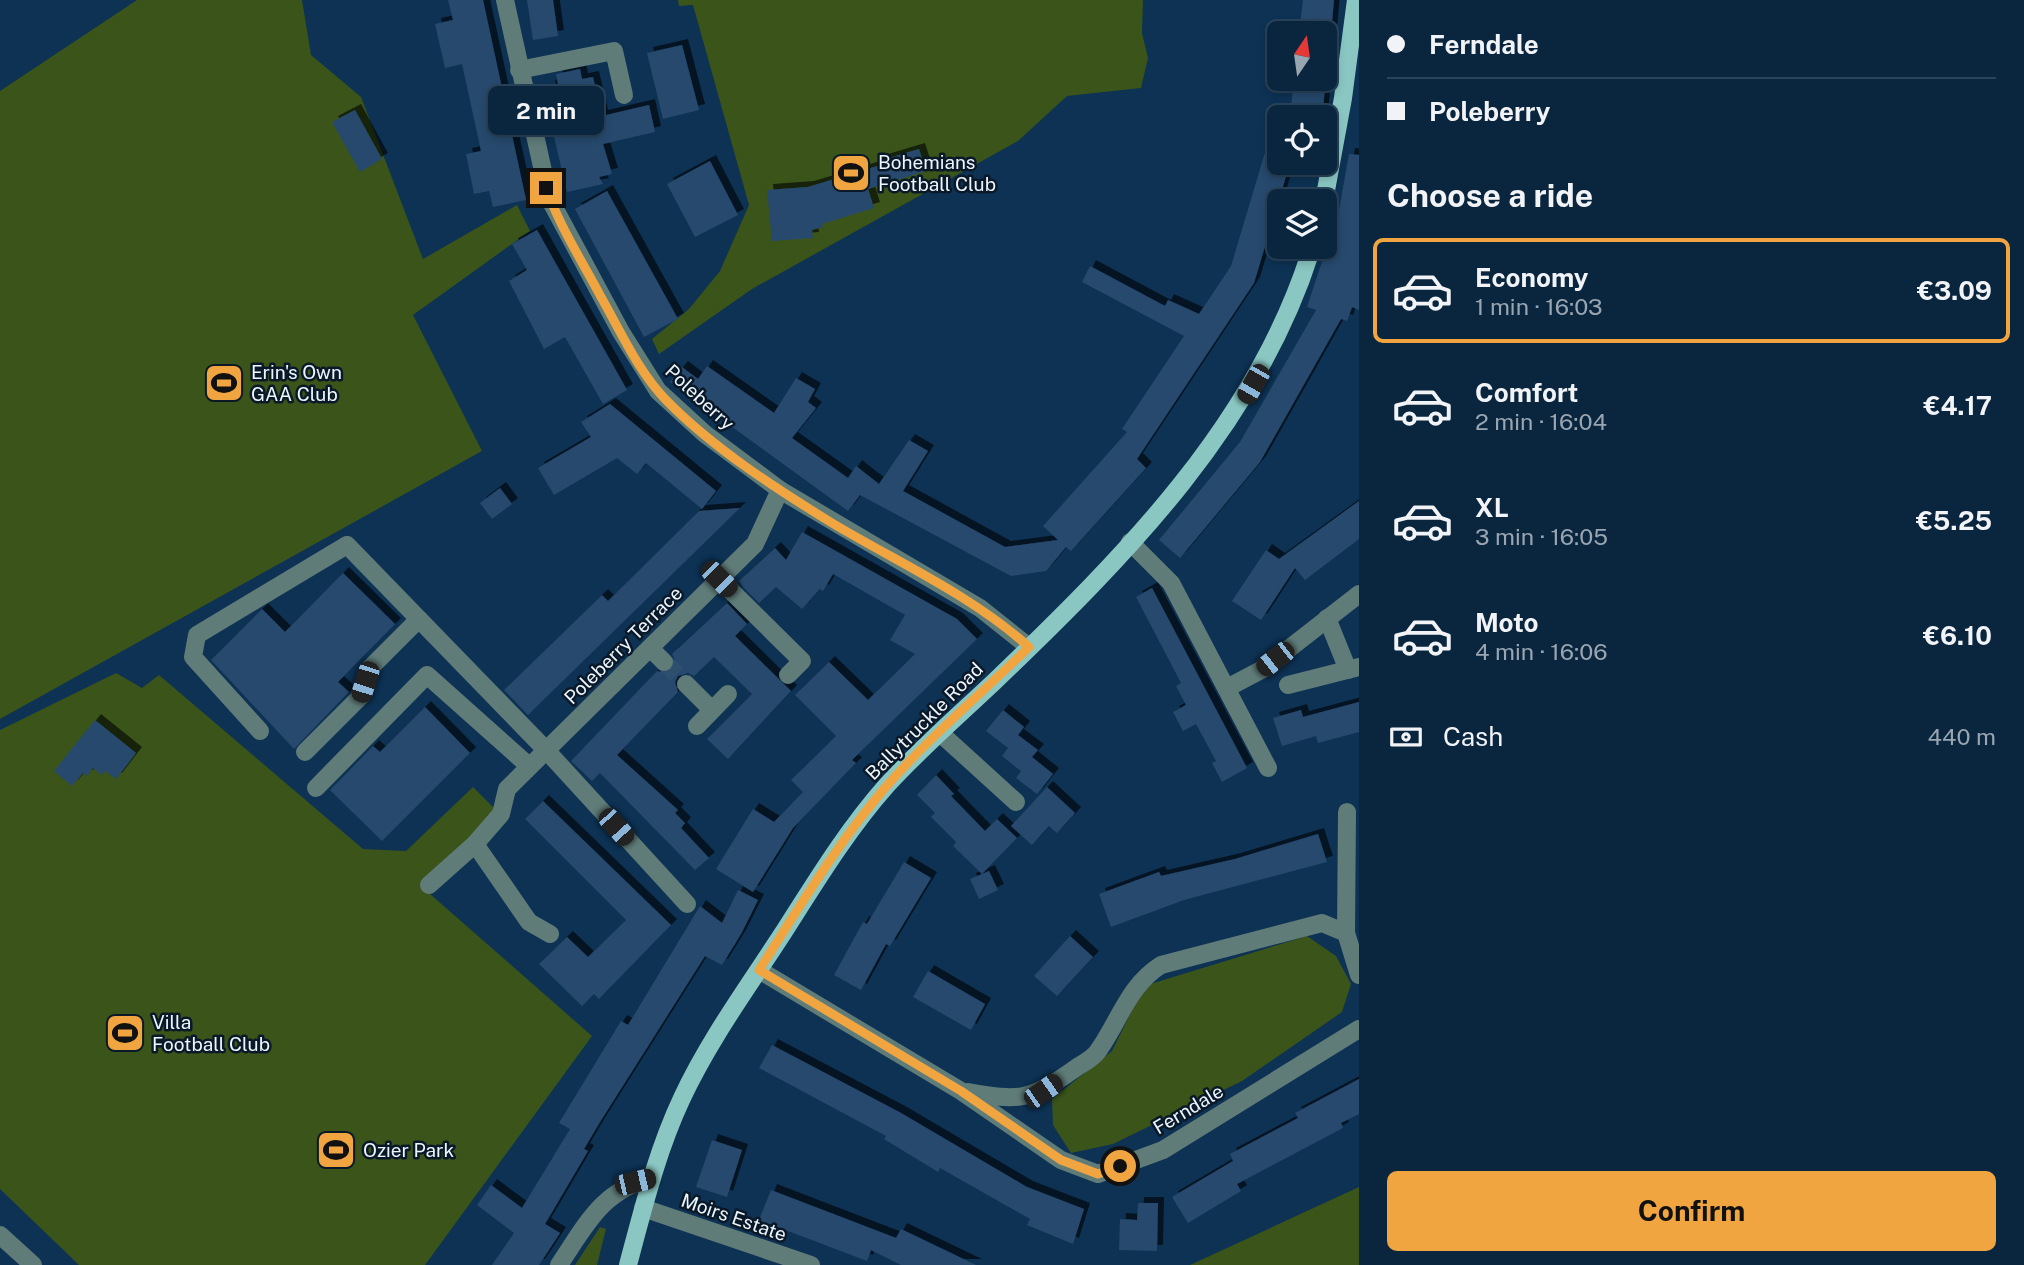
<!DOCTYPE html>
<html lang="en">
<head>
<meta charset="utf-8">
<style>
  body { margin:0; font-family:"Public Sans",sans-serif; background:#132e46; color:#f1f3f6; height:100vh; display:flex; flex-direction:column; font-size:26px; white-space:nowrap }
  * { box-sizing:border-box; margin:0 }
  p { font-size:23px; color:#99a5b0 }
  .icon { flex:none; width:38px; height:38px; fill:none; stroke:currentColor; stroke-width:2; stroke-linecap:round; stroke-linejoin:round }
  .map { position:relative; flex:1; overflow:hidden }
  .sheet { display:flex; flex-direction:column; background:#0a263f; width:665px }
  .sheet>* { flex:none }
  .top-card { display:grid; align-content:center; height:154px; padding:0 28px; background:#0a263f }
  .needle { width:46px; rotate:13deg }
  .controls { position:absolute; left:1267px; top:21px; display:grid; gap:14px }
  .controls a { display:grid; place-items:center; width:70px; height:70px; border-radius:10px; background:#0a263f; box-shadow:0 4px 10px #0003,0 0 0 2px #2a4359; font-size:35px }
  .end { position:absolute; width:32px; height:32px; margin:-16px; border:9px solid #f1a540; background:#111; box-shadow:0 0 0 4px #111 }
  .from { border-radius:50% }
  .bubble { position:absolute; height:49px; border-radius:10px; background:#0a263f; box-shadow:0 4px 10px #0003,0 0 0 2px #2a4359; font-size:23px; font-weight:700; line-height:49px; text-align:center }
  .car { position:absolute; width:21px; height:42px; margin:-21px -10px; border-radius:9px; box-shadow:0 0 5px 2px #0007; background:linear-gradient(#222 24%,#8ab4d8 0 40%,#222 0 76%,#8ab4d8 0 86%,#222 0) }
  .top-card b { display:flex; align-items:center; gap:24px; height:66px; font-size:26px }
  .top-card b+b { border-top:2px solid #2a4359 }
  .top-card i { width:18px; height:18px; background:#f1f3f6 }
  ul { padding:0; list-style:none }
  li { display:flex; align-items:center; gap:21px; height:105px; margin:0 14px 10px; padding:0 14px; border:4px solid transparent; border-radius:10px }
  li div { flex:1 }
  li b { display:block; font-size:26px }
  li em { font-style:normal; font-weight:700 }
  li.active { border-color:#f1a540 }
  li>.icon { width:63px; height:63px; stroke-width:1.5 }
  h2 { padding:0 28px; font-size:32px; line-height:84px }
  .pay { display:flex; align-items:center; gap:18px; height:77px; padding:0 28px; font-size:26px }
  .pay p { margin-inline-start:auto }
  .button { display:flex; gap:14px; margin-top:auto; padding:14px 28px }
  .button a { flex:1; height:80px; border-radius:10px; background:#f1a540; color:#111; font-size:28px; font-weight:700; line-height:80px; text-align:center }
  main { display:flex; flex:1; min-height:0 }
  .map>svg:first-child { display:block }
  .green { fill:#3a541a }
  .building { fill:#26496d; filter:url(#shadow) }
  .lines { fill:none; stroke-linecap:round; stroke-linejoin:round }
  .minor-tunnel { stroke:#2f4f6e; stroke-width:18; stroke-dasharray:18 9; stroke-linecap:butt }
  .minor { stroke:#5f7c79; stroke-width:18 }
  .major { stroke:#8ac7c2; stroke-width:18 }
  .route { stroke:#f1a540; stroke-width:9 }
  .labels { text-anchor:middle; stroke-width:5; stroke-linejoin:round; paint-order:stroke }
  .poi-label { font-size:19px; fill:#edf5fe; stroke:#0a1928; text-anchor:start }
  .street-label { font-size:19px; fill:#edf5fe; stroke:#0a1928 }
</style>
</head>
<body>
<main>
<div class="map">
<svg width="1359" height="1265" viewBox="0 0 1359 1265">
  <defs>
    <filter id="shadow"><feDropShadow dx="6" dy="-6" stdDeviation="0" flood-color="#0009"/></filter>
  </defs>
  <rect width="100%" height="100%" fill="#0d3254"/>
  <g class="green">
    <polygon points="137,0 302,0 311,55 361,97 423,259 517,205 530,231 413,315 482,451 0,719 0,91"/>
    <polygon points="678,0 1143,0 1142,33 1148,58 1141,88 1067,96 1018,141 752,289 659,354 652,339 689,309 720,271 749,205 693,5 679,6"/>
    <polygon points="116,673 142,688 159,675 363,849 406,851 473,787 505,819 430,894 592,1036 425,1265 79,1265 0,1189 0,730"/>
    <polygon points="1307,936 1336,956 1351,984 1342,1012 1242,1081 1113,1144 1071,1153 1053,1125 1052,1099 1112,1051 1144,986"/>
    <polygon points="1359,1187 1359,1265 1190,1265"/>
    <polygon points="600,1227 606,1229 597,1265 575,1265"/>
  </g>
  <g class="building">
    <polygon points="448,0 483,0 526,200 493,207 489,191 474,194 466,154 481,151 462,64 445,68 435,24 453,20"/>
    <polygon points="527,0 553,0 558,36 533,40"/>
    <polygon points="1303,0 1334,0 1331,33 1299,33"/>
    <polygon points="682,45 699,110 663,119 647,53"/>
    <polygon points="580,69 582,79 593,77 602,116 649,105 655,132 603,144 612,174 599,177 603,184 567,192 551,124 557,123 549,86 558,84 556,74"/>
    <polygon points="1294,79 1326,79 1322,117 1290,117"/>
    <polygon points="355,110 382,159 360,172 332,122"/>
    <polygon points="1275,119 1279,120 1279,163 1290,163 1254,283 1137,459 1146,468 1071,551 1066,547 1046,571 1011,576 860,495 848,511 670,382 682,367 698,379 707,366 774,413 796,378 815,389 808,402 816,408 792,438 848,478 856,466 879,484 909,440 928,451 903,491 1005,547 1058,540 1043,526 1127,432 1122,429 1184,336 1082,282 1090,266 1165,306 1168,300 1199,314 1231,266"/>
    <polygon points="919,149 926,171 868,189 874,208 822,224 823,227 812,230 813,238 772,241 767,190 808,187 884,164 882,160"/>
    <polygon points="1349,154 1359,155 1359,310 1352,307 1347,321 1341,319 1260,462 1180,558 1159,540 1240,442 1316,310 1307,307 1339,210"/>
    <polygon points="710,161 738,215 695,237 667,184"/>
    <polygon points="607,191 678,319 644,337 575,209"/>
    <polygon points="537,230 627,390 603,404 565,337 544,349 509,281 527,270 512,244"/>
    <polygon points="610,404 716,491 702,509 646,463 637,474 617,458 554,495 538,468 591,437 581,422"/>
    <polygon points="500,488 512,504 492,519 480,503"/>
    <polygon points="1359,501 1359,539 1305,580 1295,568 1261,620 1232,601 1266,550 1279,559"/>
    <polygon points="740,508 528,715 504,690 602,595 608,601 699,511"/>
    <polygon points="802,532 957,619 977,639 852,760 856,763 793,828 753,892 716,869 753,809 774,822 803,792 791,780 836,736 795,695 829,662 868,700 915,654 890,640 905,615 833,574 823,591 820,589 802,609 776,587 759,603 743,587 739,581 775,548 786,560"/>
    <polygon points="343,573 395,624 338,682 349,692 294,749 211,660 262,609 285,632"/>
    <polygon points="1152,588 1247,768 1222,782 1212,763 1216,761 1196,724 1183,731 1173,712 1186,705 1176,686 1181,683 1136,597"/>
    <polygon points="727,603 747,624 735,636 791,691 728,759 707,739 752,694 714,657 694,676 688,673 678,676 675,682 678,692 617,755 678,810 675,813 685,823 681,828 709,858 695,870 600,773 592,781 571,761 657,671 666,673 672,669 675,660 672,654"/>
    <polygon points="1359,702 1359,732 1318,743 1316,736 1282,746 1273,718 1301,710 1303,717"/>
    <polygon points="425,707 470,753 382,841 330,790 373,746 380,752"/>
    <polygon points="1003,710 1024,727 1018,735 1038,750 1032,757 1053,774 1037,794 1016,778 1021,771 1002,756 1008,748 986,731"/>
    <polygon points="95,720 136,753 116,779 105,771 102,775 93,768 87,776 83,773 72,786 54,771"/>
    <polygon points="936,775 954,794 951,796 985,831 997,819 1017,838 982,874 989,871 998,890 979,899 970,879 982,874 953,846 956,842 931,817 935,813 917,795"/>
    <polygon points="1047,787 1075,813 1057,833 1049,826 1032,845 1011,826"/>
    <polygon points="543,801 671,925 599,999 594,994 582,1006 539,964 567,937 588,957 626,920 525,819"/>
    <polygon points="1318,834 1327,862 1184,900 1111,927 1099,894 1159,872 1161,876 1235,859"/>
    <polygon points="904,862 931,878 890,946 886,944 861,990 834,975 863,922 867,924"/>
    <polygon points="738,890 758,900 741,934 722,965 705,956 600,1122 584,1149 588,1151 545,1224 560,1233 545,1256 539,1265 492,1265 514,1233 477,1205 491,1185 522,1208 570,1129 559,1123 621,1021 628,1025 700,906 722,923"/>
    <polygon points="1070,936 1093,957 1057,996 1034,976"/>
    <polygon points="928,971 985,1004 971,1030 913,997"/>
    <polygon points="772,1045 901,1113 1027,1187 1084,1209 1073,1244 1027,1225 1030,1219 940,1168 938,1172 884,1139 886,1136 759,1068"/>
    <polygon points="1359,1079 1359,1114 1341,1123 1343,1128 1237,1184 1241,1191 1188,1223 1172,1197 1233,1161 1230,1154 1298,1118 1295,1113"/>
    <polygon points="712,1140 742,1150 727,1197 696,1187"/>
    <polygon points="771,1190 896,1238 901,1229 976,1265 901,1265 871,1250 867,1261 759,1220"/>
    <polygon points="1138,1203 1158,1203 1157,1251 1119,1250 1120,1219 1137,1220"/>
  </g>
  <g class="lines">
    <polyline class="minor-tunnel" points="664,662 686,684"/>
    <g class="minor">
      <polyline points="505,0 549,198 621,332 658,391 705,434 780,490 980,608 1029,647"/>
      <polyline points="519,70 614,51 624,95"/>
      <polyline points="1130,542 1171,583 1268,768"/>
      <polyline points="719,579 802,661 788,675"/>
      <polyline points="1327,618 1348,670"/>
      <polyline points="650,648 664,662"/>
      <polyline points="686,684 712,710"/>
      <polyline points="1288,685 1359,667"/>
      <polyline points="1227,688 1263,669 1359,594"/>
      <polyline points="697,726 728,694"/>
      <polyline points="260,731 193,657 197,635 347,545 546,750 687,904"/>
      <polyline points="940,733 1016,802"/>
      <polyline points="305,752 361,696 370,668 419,619"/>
      <polyline points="316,788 427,675 529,766"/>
      <polyline points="475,844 529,922 550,934"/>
      <polyline points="429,885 475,844 501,814 507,789 755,544 780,490"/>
      <polyline points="1346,933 1347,812"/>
      <polyline points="759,970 961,1091 1061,1160 1098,1174 1163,1150 1359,1029"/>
      <path d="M968,1092C1020,1101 1029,1101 1073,1070C1081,1064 1093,1059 1098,1051C1120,1020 1128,986 1161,965L1322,923L1346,933L1359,975"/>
      <polyline points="643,1208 811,1265"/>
      <polyline points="0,1235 33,1265"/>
      <path d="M559,1265C586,1225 602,1190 652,1178"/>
    </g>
    <g class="major">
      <polyline points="1324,201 1343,98 1356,0"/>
      <path d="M628,1265C643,1209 657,1151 682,1098C709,1040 748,987 783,933C815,883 847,830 887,785C921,748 959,715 995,681C1125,556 1258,423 1312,247"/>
    </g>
  </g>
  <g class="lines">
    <path class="route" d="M546,188C560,227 582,261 601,297C621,332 638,371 666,400C713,448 775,488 832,523C899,563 971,595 1029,647C981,694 928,738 884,789C836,845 799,908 759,970L961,1091L1061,1160L1098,1174L1120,1166"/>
  </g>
  <defs>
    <g id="stadium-square" transform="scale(2.0125)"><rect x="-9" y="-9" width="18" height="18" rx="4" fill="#f1a540" stroke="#0a1928"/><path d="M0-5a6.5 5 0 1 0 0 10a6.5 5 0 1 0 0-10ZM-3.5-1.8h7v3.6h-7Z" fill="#111"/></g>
  </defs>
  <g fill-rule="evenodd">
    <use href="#stadium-square" x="851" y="173"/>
    <use href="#stadium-square" x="224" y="383"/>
    <use href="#stadium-square" x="125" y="1033"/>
    <use href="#stadium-square" x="336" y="1150"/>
  </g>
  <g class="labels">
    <g class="poi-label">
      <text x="878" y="169">Bohemians<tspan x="878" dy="22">Football Club</tspan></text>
      <text x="251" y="379">Erin's Own<tspan x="251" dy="22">GAA Club</tspan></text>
      <text x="152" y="1029">Villa<tspan x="152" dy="22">Football Club</tspan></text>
      <text x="363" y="1157">Ozier Park</text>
    </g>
    <g class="street-label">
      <text transform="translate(700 397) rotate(43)" y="7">Poleberry</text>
      <text transform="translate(623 645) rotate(-45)" y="7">Poleberry Terrace</text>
      <text transform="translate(924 721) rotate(-45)" y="7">Ballytruckle Road</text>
      <text transform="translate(1188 1109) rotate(-31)" y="7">Ferndale</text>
      <text transform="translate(734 1217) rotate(19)" y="7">Moirs Estate</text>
    </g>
  </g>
</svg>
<div class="controls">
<a><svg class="needle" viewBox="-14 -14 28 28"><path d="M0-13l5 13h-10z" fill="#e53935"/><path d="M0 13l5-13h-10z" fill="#99a5b0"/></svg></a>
<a><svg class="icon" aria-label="locate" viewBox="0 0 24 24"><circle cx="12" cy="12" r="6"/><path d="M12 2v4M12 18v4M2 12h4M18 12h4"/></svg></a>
<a><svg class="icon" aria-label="layers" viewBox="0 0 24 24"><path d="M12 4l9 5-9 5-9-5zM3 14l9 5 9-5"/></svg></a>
</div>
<i class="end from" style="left:1120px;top:1166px"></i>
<i class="end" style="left:546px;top:188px"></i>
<div class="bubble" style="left:488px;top:86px;width:116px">2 min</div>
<i class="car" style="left:1253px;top:384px;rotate:210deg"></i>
<i class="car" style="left:719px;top:579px;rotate:135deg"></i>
<i class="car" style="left:1275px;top:659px;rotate:232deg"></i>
<i class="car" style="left:365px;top:682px;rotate:198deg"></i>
<i class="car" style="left:616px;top:827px;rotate:138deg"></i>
<i class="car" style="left:1043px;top:1091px;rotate:55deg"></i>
<i class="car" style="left:635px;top:1182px;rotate:77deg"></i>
</div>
<section class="sheet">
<div class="top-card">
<b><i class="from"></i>Ferndale</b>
<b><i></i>Poleberry</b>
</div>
<h2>Choose a ride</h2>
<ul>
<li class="active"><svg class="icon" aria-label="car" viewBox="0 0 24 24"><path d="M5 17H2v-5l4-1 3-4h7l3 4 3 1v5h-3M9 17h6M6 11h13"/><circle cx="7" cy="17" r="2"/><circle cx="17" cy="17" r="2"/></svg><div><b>Economy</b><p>1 min · 16:03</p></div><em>€3.09</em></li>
<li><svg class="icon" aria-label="car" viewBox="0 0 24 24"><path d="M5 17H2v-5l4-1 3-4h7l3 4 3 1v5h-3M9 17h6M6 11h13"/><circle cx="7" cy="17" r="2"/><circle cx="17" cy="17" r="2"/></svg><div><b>Comfort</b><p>2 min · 16:04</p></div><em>€4.17</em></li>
<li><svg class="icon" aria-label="car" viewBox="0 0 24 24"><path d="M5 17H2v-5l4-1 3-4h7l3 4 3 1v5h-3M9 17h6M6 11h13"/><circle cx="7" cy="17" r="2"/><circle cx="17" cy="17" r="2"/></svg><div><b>XL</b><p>3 min · 16:05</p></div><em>€5.25</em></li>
<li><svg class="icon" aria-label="car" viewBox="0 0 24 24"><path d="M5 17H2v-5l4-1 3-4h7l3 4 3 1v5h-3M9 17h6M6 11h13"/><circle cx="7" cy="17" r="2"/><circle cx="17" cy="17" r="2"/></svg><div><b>Moto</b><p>4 min · 16:06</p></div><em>€6.10</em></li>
</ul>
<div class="pay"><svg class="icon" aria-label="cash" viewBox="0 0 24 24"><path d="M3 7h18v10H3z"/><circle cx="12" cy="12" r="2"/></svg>Cash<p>440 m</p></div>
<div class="button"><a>Confirm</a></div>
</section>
</main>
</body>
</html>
